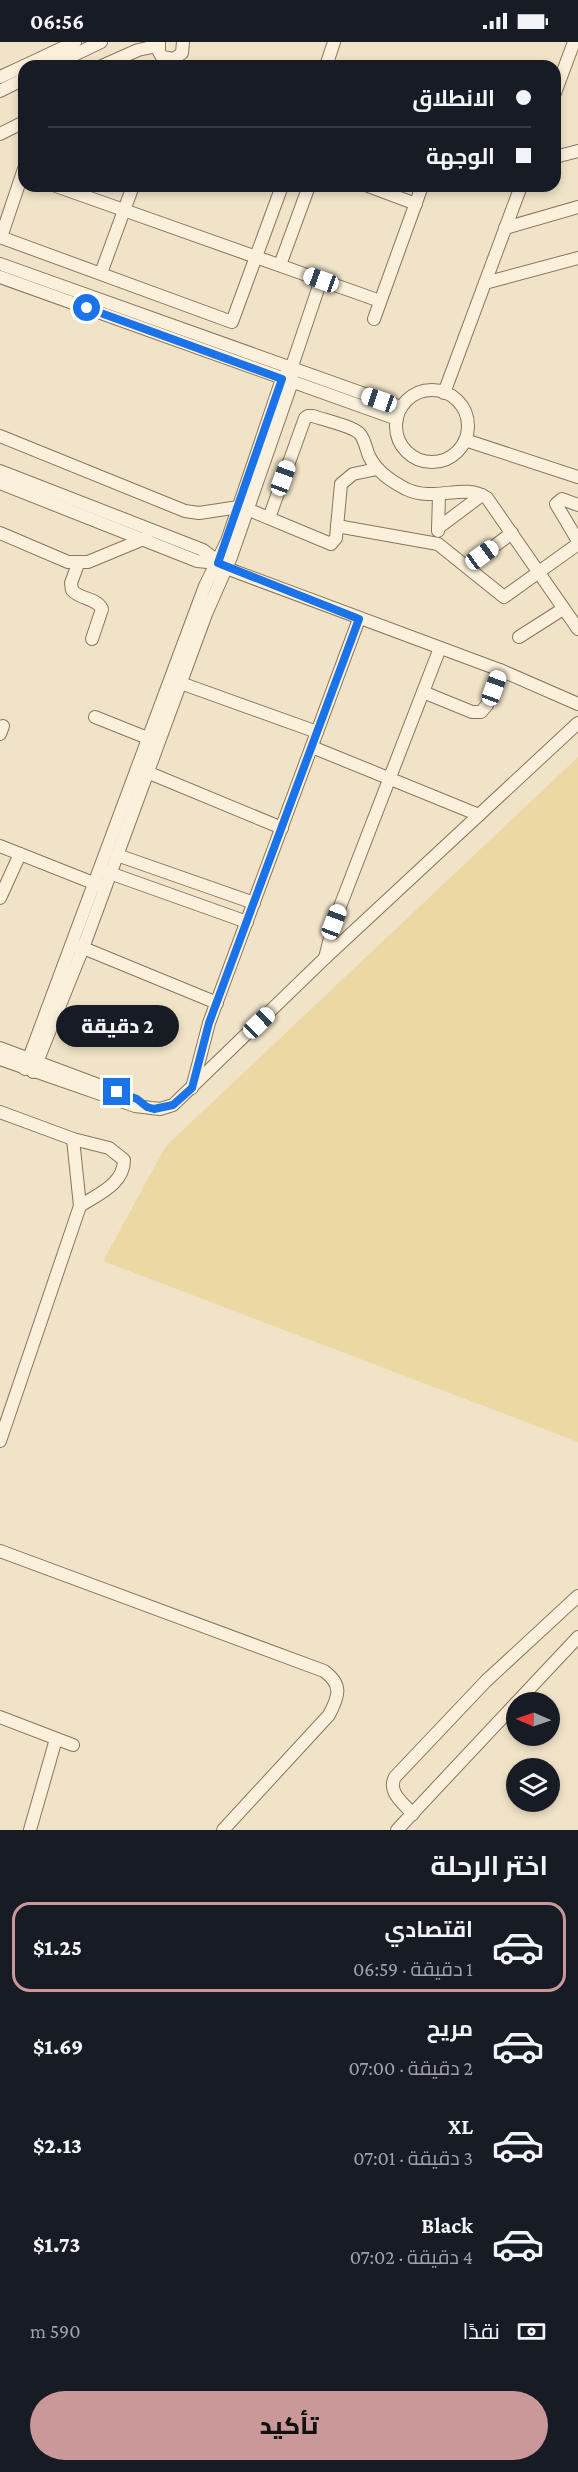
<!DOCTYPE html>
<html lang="ar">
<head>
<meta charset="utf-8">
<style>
  body { margin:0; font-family:"Crimson Pro",Cairo,serif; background:#20242c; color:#f1f3f6; direction:rtl; height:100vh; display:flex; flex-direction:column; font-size:22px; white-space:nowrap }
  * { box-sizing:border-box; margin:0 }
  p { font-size:20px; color:#9ea1a6 }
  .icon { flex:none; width:33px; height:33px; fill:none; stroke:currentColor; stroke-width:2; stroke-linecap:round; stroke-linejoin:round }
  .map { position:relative; height:1788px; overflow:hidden; direction:ltr }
  .drawer { display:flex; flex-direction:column; background:#171b24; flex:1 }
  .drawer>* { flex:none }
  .banner { position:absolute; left:18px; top:18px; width:543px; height:132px; border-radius:18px; box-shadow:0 3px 9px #0003; direction:rtl; display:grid; align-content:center; height:132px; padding:0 30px; background:#171b24 }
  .needle { width:39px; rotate:272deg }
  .tools { position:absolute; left:506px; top:1650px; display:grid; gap:12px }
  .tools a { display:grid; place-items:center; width:54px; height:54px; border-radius:50%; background:#171b24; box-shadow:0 3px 9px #0003; font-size:30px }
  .end { position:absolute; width:27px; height:27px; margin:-14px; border:8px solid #1a73e8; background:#fff; box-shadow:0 0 0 3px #fff }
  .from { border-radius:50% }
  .bubble { position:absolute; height:42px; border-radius:21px; background:#171b24; box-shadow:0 3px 9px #0003; font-size:20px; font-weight:800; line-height:42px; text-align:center; direction:rtl }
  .car { position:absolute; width:18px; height:36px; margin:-18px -9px; border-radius:8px; box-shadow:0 0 4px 2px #0007; background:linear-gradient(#fff 24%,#345 0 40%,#fff 0 76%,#345 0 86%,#fff 0) }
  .banner b { display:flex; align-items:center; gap:21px; height:57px; font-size:22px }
  .banner b+b { border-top:2px solid #363941 }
  .banner i { width:15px; height:15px; background:#f1f3f6 }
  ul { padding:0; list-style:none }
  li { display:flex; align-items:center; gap:18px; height:90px; margin:0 12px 9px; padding:0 18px; border:3px solid transparent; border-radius:18px }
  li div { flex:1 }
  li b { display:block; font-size:22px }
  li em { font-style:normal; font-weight:800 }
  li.current { border-color:#cb989a }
  li>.icon { width:54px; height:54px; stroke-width:1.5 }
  h2 { padding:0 30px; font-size:27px; line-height:72px }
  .pay { display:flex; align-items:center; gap:15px; height:66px; padding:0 30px; font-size:22px }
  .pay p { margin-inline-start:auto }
  .action { display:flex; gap:12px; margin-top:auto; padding:12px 30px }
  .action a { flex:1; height:69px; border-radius:36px; background:#cb989a; color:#111; font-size:24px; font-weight:800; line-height:69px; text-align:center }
  .status { display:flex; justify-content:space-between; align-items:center; height:42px; padding:0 30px; background:#171b24; direction:ltr }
  .status svg { height:16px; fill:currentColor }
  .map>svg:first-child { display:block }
  .sand { fill:#ecd8a3 }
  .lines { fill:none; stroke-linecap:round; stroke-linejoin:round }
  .minor-casing { stroke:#8c755b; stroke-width:14 }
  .minor { stroke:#faf0db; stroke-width:12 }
  .route { stroke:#1a73e8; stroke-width:8 }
</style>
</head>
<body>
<div class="status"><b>06:56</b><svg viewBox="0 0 49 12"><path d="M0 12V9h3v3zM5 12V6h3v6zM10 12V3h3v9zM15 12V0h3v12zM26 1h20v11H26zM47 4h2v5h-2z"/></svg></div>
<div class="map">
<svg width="578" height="1788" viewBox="0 0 578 1788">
  <rect width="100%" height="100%" fill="#f0e3c7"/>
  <polygon class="sand" points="578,715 578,1400 103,1219 166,1104"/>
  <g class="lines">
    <g class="minor-casing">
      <g id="minor">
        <polyline points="159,0 159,10 162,15 174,17 182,11 183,0"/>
        <polyline points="24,24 75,0"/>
        <polyline points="51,24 101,0"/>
        <polyline points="102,24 138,8 157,4"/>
        <polyline points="326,24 334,0"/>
        <polyline points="0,35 24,24"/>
        <polyline points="0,49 24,37"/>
        <polyline points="555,51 574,0"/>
        <polyline points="0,92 24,80"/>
        <polyline points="555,115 578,109"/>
        <polyline points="56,144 380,259"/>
        <polyline points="368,144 416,162"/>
        <polyline points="505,186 578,165"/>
        <polyline points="0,195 232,280 282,144"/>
        <polyline points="1,195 24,127"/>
        <polyline points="0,222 401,365"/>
        <polyline points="280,223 309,144"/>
        <polyline points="101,231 133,144"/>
        <polyline points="0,235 397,377"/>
        <polyline points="485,241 578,216"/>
        <polyline points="374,277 422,144"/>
        <circle cx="432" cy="384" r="36"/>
        <polyline points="444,351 521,144"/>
        <polyline points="0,394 185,469 199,471 239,465 247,467 331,502 336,496 341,442 353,432 377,427"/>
        <polyline points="465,398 578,435"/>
        <polyline points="0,429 203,508 226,526 500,628 578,662"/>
        <polyline points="0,441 197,519 218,521"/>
        <polyline points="578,463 562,457 556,462 578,499"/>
        <path d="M269,476L305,376L308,374H313C324,378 353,384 360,392C365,398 366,407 369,414C377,430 391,439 406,447C436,461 463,440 487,456L578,587"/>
        <polyline points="337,484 438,502 504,555 578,502"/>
        <polyline points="438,486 482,453"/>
        <polyline points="438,489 439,453"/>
        <polyline points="0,491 68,520 88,520 146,496"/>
        <path d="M78,522L71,541L72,548C80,558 96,555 102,567L92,597"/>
        <polyline points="467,524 512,491"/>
        <polyline points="519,595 563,567"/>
        <polyline points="175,639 317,690"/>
        <polyline points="423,650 472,670 481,670 487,663 500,628"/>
        <polyline points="95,675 150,697"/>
        <polyline points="0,692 3,684"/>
        <polyline points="312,705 479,773"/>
        <polyline points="142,728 282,786"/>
        <polyline points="0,804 101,844"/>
        <polyline points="117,813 254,861"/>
        <polyline points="104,829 247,880"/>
        <polyline points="0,856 20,812"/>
        <polyline points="76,903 217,961"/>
        <polyline points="325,916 334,880 440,606"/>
        <polyline points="0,1006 120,1051"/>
        <polyline points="0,1017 135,1064 160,1067 173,1063 325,916 578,681"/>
        <polyline points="25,1027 205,544 227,499 282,337 291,327"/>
        <polyline points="33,1030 83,906 206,572 231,515 292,340 291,327 321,238"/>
        <polyline points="192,1046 209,981 359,577"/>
        <path d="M0,1070L73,1097L109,1106L124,1118C124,1142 98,1152 80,1164"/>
        <polyline points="0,1399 80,1164 73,1097"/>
        <path d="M0,1509L324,1629C343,1643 339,1654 329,1673L223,1788"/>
        <polyline points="517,1660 578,1595"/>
        <polyline points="0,1675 73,1703"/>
        <path d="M413,1772C403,1761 387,1750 395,1735L486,1639L578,1554"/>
        <polyline points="30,1788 56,1697"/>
        <polyline points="397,1788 516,1661"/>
      </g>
    </g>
    <use href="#minor" class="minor"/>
  </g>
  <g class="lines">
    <polyline class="route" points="87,266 282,337 218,521 359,577 209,981 192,1046 173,1063 154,1067 147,1065 137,1057 117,1050"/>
  </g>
</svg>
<div class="tools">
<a><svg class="needle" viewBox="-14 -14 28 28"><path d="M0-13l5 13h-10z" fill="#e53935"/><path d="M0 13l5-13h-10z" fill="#9ea1a6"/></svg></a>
<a><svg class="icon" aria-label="layers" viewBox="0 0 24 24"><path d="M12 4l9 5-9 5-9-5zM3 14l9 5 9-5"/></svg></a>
</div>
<i class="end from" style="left:87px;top:266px"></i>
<i class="end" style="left:117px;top:1050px"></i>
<div class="bubble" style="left:56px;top:963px;width:123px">2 دقيقة</div>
<i class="car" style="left:321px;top:238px;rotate:290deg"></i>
<i class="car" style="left:379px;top:358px;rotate:289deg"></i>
<i class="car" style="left:283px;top:436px;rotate:20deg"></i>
<i class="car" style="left:482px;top:513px;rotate:54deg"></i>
<i class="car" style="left:494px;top:646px;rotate:20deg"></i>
<i class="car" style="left:334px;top:880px;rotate:21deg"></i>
<i class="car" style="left:259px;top:981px;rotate:46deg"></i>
<div class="banner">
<b><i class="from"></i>الانطلاق</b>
<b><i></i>الوجهة</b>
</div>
</div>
<section class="drawer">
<h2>اختر الرحلة</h2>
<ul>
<li class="current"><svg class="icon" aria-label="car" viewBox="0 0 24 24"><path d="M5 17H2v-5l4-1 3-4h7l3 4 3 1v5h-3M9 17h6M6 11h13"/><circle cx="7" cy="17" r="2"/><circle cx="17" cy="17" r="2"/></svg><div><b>اقتصادي</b><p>1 دقيقة · 06:59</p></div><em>$1.25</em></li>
<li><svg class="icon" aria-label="car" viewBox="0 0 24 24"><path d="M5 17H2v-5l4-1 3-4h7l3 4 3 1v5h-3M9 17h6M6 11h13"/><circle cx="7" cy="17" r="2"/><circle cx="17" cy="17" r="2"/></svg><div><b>مريح</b><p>2 دقيقة · 07:00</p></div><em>$1.69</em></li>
<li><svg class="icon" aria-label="car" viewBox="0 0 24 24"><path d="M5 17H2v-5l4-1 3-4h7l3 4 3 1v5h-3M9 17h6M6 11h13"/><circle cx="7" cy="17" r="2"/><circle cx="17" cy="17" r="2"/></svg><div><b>XL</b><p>3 دقيقة · 07:01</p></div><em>$2.13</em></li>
<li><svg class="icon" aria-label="car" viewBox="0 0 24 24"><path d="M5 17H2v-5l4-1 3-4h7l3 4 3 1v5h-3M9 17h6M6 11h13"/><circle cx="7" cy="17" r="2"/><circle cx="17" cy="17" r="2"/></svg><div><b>Black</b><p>4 دقيقة · 07:02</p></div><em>$1.73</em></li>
</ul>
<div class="pay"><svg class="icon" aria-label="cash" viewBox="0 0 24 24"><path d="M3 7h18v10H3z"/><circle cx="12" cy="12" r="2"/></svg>نقدًا<p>590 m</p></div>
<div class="action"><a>تأكيد</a></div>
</section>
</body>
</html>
